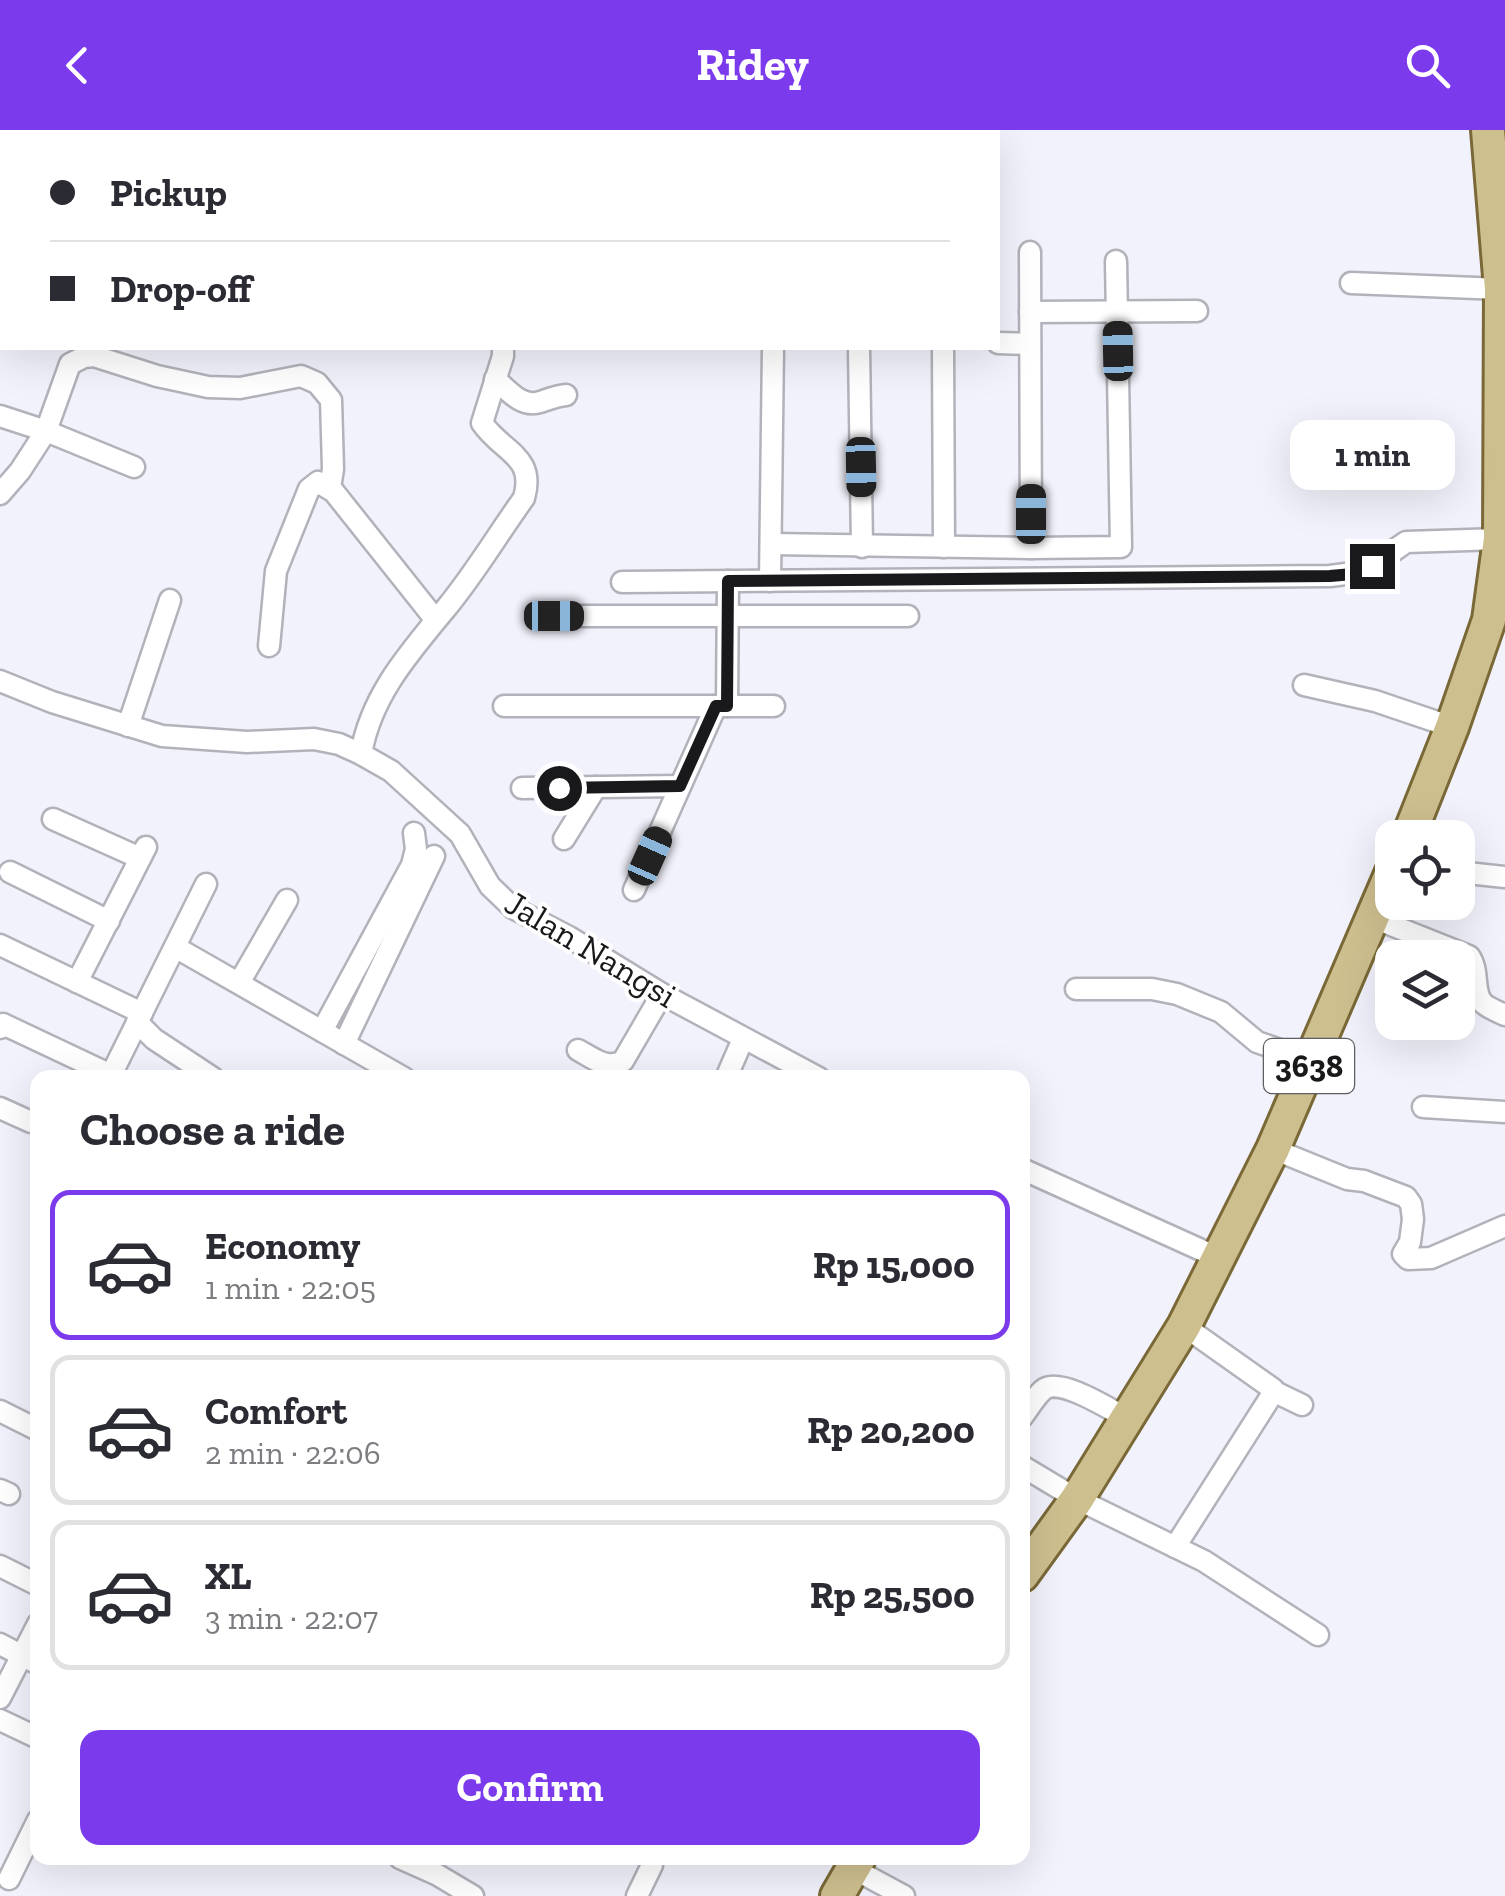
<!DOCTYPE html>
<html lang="en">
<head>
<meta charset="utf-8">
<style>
  body { margin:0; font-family:"Zilla Slab",serif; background:#f7f7f7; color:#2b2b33; height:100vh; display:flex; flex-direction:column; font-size:38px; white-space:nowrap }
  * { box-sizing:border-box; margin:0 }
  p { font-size:32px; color:#7c7c81 }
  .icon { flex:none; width:55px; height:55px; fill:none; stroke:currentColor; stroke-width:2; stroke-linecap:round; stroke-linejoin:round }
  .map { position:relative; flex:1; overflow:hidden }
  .side { position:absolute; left:30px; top:940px; width:1000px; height:795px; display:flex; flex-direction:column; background:#fff; border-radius:20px; box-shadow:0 10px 40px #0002 }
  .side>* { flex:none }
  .guide { position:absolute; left:0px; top:0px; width:1000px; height:220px; box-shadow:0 10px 40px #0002; display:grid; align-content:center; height:220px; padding:0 50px; background:#fff }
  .tools { position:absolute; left:1375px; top:690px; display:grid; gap:20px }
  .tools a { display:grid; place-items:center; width:100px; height:100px; border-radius:20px; background:#fff; box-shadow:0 10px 40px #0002; font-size:50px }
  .end { position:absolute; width:45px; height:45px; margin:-22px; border:12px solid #19191c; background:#fff; box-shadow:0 0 0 5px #fff }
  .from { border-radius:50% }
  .bubble { position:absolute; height:70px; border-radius:20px; background:#fff; box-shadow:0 10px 40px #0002; font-size:32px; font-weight:700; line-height:70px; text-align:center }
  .car { position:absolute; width:30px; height:60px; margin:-30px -15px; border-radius:12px; box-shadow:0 0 8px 2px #0007; background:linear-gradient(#222 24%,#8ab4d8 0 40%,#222 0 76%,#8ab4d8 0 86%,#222 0) }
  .guide b { display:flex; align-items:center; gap:35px; height:95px; font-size:38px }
  .guide b+b { border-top:2px solid #e1e1e2 }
  .guide i { width:25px; height:25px; background:#2b2b33 }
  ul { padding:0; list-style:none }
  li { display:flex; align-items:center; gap:30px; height:150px; margin:0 20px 15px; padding:0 30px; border:5px solid #e1e1e2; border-radius:20px }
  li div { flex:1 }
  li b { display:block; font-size:38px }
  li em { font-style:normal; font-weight:700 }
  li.current { border-color:#7c3aed }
  li>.icon { width:90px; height:90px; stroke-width:1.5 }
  h2 { padding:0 50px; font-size:45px; line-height:120px }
  .primary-button { display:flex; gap:20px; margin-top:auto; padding:20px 50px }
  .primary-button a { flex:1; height:115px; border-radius:20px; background:#7c3aed; color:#fff; font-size:40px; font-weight:700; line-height:115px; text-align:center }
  header { display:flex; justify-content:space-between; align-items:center; height:130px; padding:0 50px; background:#7c3aed; color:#fff; font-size:45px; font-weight:700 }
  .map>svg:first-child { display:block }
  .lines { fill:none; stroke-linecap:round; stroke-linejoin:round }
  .minor-casing { stroke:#b2b2bb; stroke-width:25 }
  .primary-casing { stroke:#7a6937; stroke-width:38 }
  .minor { stroke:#fff; stroke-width:20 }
  .primary { stroke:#cebf8f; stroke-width:32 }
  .route { stroke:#19191c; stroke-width:12 }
  .labels { text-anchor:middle; stroke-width:8; stroke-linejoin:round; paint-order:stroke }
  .shield { fill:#fff; stroke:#5e5e60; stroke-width:2.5 }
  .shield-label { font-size:32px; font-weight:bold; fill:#19191c }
  .street-label { font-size:35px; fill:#19191c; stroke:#fff }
</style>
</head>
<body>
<header><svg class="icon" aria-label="back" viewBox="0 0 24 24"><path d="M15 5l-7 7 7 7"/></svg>Ridey<svg class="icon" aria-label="search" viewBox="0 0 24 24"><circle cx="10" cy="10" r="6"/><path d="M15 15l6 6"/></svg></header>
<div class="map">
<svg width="1505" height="1766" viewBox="0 0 1505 1766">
  <rect width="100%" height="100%" fill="#f2f2fc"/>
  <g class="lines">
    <g class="minor-casing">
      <g id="minor">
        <polyline points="442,2 443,0"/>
        <polyline points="1030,122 1031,418"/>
        <polyline points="1351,153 1501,159"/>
        <polyline points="1030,182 1197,181"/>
        <polyline points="998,213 1030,214"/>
        <polyline points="859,218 862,417"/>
        <polyline points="943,218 944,417"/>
        <path d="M495,249C508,260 521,278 540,272C549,269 556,266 566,265"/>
        <polyline points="0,286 46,301 134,337"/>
        <polyline points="0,364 20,341 46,301 70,234 84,227 94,226 157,246 208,257 240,258 301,246 317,253 331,270 333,339 330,358"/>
        <polyline points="771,414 1031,418 1121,417 1116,131"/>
        <polyline points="770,451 773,218"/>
        <polyline points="622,452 1330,446 1353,443 1372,436 1406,412 1500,409"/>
        <polyline points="554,486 908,486"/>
        <polyline points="269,516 276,441 309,359 318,352 334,362 435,489"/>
        <polyline points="0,551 52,572 162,606 247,612 314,609 339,614 361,624 391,641 460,704 490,756 513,778 569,807 662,864 819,948"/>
        <polyline points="1304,555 1375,571 1452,597"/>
        <polyline points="504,576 774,576"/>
        <polyline points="727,576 728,451"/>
        <polyline points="128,596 170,470"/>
        <path d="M361,624C371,565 410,522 447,477C475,443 498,404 524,368C536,326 503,323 482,293L503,226V218"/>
        <polyline points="522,658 680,656"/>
        <polyline points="53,689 140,728"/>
        <polyline points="564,709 596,657"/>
        <polyline points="10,742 109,791"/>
        <polyline points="1458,742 1505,747"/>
        <polyline points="634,760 716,576"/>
        <path d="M1371,787L1469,826C1480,841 1472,862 1483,873C1488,878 1499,882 1505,885"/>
        <polyline points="0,815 142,883"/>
        <polyline points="175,817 404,948"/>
        <polyline points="77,852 146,717"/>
        <polyline points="239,853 287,770"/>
        <polyline points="1076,859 1152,859 1177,864 1221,882 1257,912 1312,931"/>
        <polyline points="137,892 154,909 213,948"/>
        <polyline points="0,898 3,894 5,895 111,945 206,754"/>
        <polyline points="322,901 412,735 416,719 414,703"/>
        <polyline points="344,914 434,726"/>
        <path d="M578,920C593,928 606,940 623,931L662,864"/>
        <polyline points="726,948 743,909"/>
        <polyline points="1423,977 1505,982"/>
        <polyline points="0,978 31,992"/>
        <polyline points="1273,1019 1347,1049 1364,1051 1406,1067 1411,1074 1413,1089 1410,1112 1403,1124 1408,1129 1431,1128 1505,1096"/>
        <polyline points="1022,1039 1219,1128"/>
        <polyline points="1273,1261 1302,1275"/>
        <polyline points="0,1281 38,1300"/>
        <path d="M1022,1287C1029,1278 1035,1267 1043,1260C1059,1246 1111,1280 1128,1289"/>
        <polyline points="1022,1336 1077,1369 1204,1431 1318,1505"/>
        <polyline points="0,1360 9,1364"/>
        <polyline points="1175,1417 1273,1263 1273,1259 1184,1196"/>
        <polyline points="0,1436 38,1455"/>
        <polyline points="0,1514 38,1534"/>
        <polyline points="0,1568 38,1494"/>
        <polyline points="0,1590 38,1608"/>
        <polyline points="400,1728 436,1744 473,1766"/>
        <polyline points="852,1738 904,1766"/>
        <polyline points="9,1749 38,1690"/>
        <polyline points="637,1766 652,1735"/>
      </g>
    </g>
    <g class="primary-casing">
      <g id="primary">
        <polyline points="1408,708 1452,597 1489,490 1500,409 1501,159 1488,0"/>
        <polyline points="1022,1445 1077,1369 1184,1196 1273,1019 1392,742"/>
        <polyline points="837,1766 859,1728"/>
      </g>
    </g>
    <use href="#minor" class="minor"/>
    <use href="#primary" class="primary"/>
  </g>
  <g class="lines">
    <polyline class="route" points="559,658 680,656 716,576 727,576 728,451 1330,446 1353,444 1372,436"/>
  </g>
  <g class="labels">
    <rect class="shield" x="1264" y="909" width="90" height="54" rx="8"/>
    <g class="shield-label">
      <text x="1309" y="947">3638</text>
    </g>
    <g class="street-label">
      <text transform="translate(591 819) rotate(31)" y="12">Jalan Nangsi</text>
    </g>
  </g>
</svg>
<div class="tools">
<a><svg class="icon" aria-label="locate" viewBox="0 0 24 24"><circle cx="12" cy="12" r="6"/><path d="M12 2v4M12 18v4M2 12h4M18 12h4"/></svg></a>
<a><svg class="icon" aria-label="layers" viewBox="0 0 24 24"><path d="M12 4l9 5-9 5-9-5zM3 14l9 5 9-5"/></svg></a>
</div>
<i class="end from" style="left:559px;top:658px"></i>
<i class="end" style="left:1372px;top:436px"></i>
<div class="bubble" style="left:1290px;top:290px;width:165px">1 min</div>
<i class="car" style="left:1118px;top:221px;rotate:359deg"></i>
<i class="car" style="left:861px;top:337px;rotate:179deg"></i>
<i class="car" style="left:1031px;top:384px;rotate:0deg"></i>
<i class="car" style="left:554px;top:486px;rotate:90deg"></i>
<i class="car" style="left:650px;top:726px;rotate:24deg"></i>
<div class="guide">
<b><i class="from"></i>Pickup</b>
<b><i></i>Drop-off</b>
</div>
<section class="side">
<h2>Choose a ride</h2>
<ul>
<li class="current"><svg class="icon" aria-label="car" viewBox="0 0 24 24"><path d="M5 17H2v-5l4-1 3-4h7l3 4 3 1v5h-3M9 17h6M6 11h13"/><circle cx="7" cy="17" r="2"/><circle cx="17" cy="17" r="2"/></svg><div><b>Economy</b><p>1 min · 22:05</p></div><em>Rp 15,000</em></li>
<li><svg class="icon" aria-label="car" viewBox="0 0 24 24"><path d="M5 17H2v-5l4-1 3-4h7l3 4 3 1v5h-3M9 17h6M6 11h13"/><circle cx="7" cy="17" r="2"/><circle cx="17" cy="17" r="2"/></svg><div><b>Comfort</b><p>2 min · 22:06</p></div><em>Rp 20,200</em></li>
<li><svg class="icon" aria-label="car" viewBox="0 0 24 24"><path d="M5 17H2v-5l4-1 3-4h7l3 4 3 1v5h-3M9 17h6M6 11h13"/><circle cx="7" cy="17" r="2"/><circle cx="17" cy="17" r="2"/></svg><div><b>XL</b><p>3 min · 22:07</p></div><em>Rp 25,500</em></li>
</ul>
<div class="primary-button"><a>Confirm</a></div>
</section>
</div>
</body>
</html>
